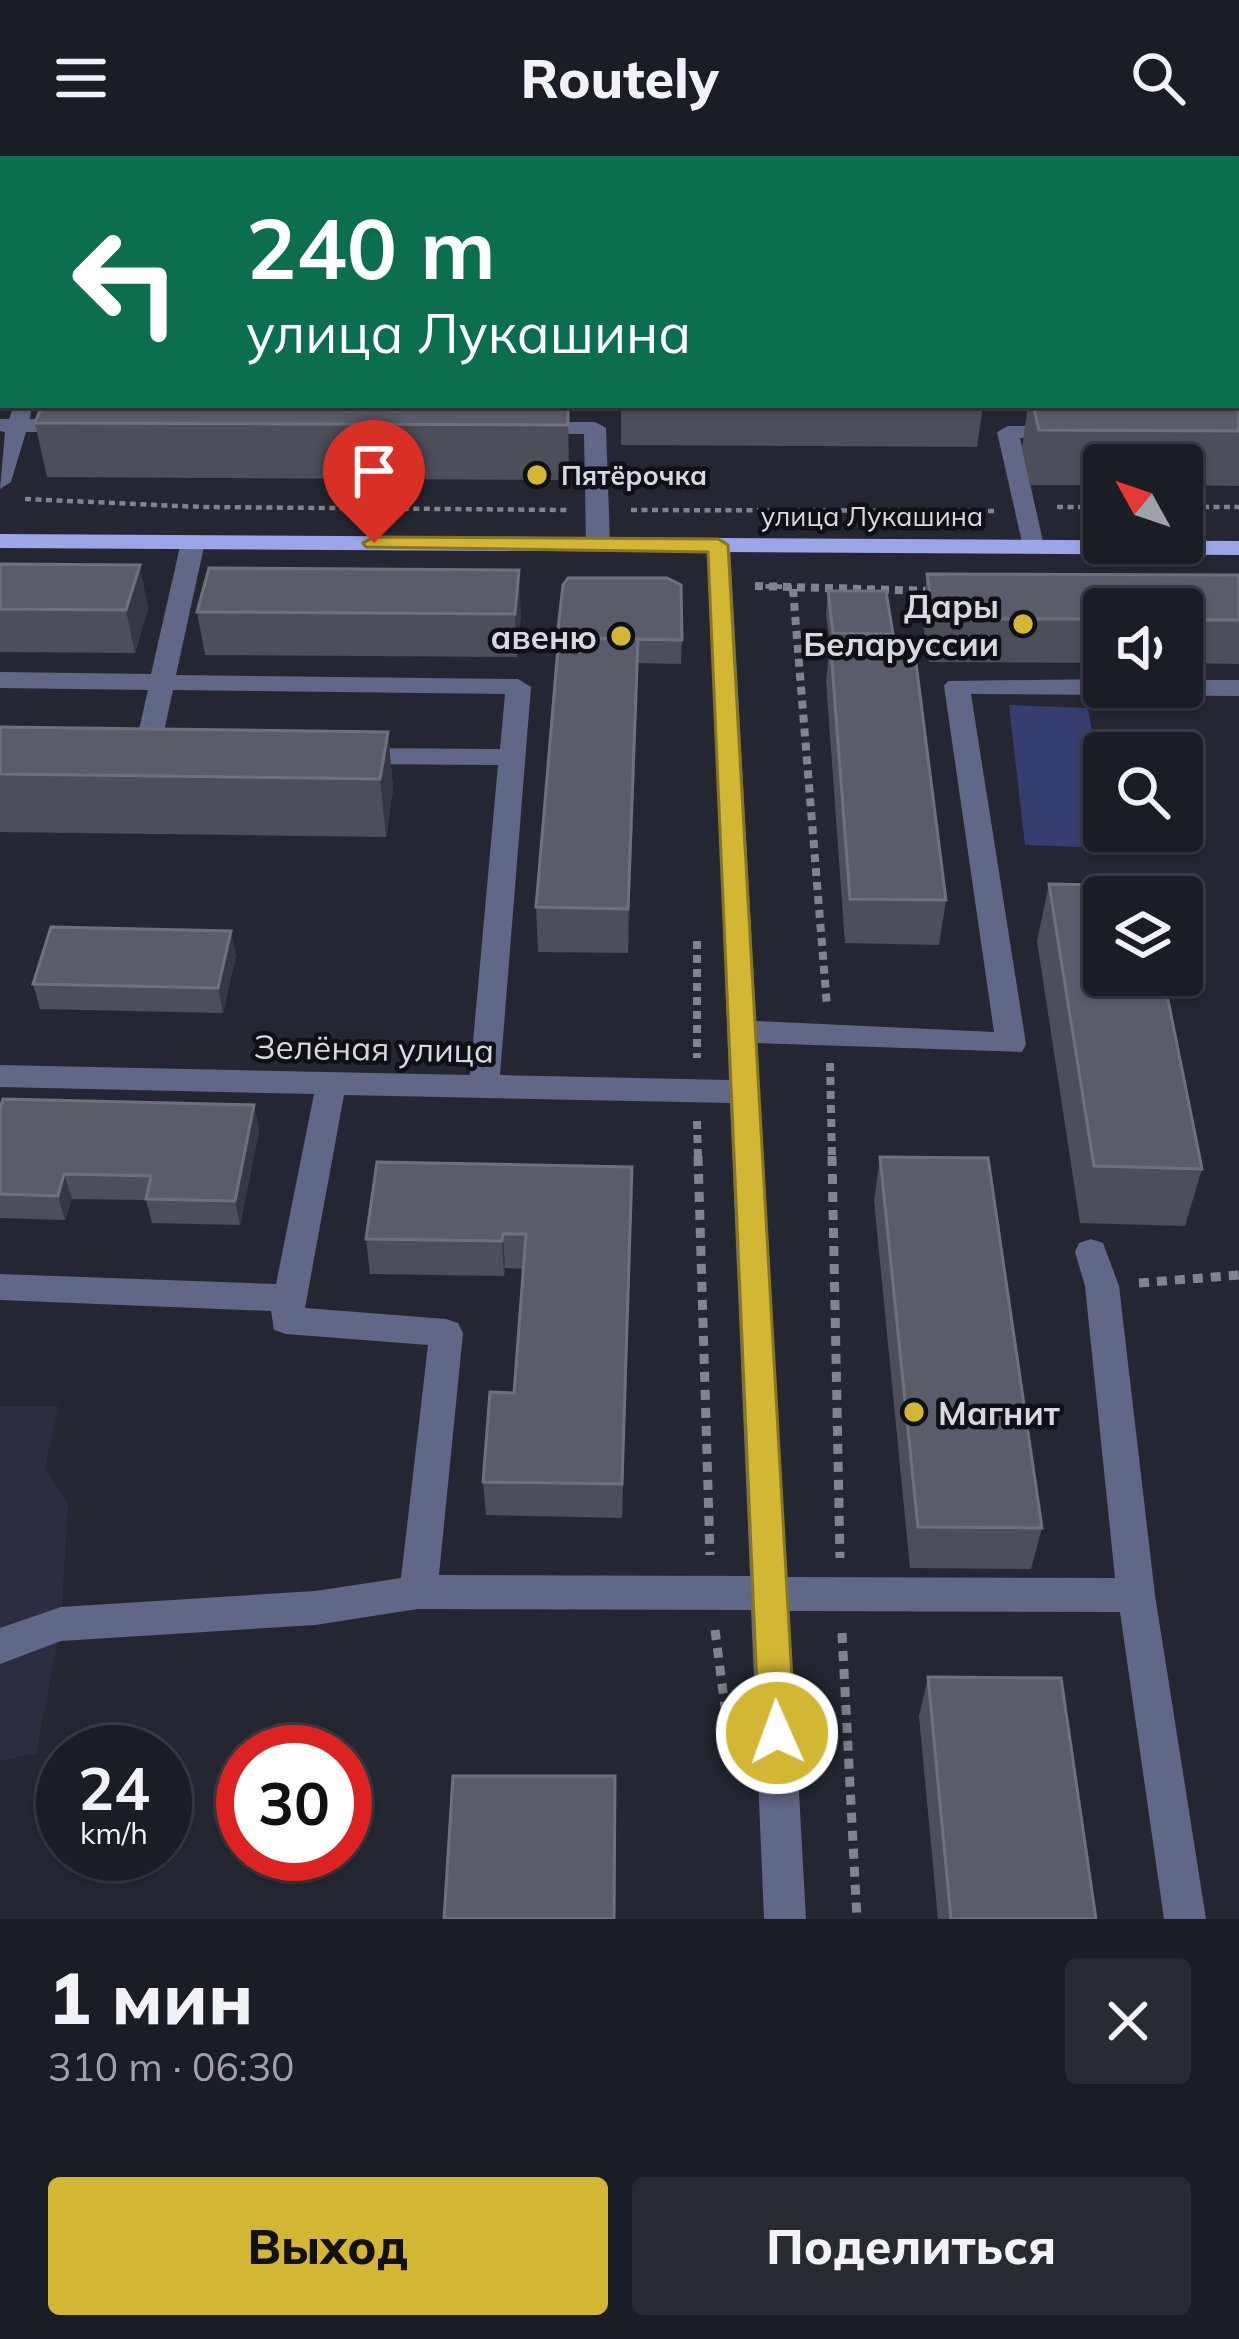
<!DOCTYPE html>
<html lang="ru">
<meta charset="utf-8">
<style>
body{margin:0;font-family:Mulish,sans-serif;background:#282a32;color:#f1f3f6;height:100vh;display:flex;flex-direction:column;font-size:45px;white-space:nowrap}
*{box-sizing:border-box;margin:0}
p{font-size:39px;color:#a0a2a7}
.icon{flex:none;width:66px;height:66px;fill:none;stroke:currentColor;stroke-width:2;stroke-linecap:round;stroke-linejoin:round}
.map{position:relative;height:1763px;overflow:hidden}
.panel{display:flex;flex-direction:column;background:#1b1d26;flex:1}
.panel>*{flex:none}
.hud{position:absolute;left:0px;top:0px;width:1239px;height:252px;box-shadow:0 3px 9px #0004,0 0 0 3px #393b43;background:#0b6e4f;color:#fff;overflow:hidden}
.needle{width:78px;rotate:310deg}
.buttons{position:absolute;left:1083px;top:288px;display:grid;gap:24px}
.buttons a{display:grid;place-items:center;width:120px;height:120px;border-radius:12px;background:#1b1d26;box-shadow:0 3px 9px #0004,0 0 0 3px #393b43;font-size:60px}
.speed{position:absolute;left:36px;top:1569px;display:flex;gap:24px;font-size:60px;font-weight:700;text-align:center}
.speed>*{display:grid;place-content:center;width:156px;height:156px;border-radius:50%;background:#1b1d26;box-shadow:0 3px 9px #0004,0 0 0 3px #393b43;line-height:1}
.speed small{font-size:30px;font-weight:400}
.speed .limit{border:18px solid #d22;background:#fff;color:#111}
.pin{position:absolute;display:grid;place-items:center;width:102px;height:102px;color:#fff;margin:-123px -51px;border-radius:50% 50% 50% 0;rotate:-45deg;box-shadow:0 0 12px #0007}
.pin .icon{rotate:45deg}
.me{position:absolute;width:132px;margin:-66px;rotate:358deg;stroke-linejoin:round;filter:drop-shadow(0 0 9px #0008)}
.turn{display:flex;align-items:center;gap:42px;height:252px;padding:0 48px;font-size:54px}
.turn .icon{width:156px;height:156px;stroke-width:2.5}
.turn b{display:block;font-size:84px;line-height:102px}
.round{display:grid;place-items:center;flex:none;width:126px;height:126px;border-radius:12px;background:#282a32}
.headline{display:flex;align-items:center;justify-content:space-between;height:204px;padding:0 48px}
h1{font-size:72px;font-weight:800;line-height:90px}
.cta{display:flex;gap:24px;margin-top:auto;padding:24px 48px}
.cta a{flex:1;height:138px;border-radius:12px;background:#d4b635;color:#111;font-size:48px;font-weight:800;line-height:138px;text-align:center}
.cta a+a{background:#282a32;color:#f1f3f6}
header{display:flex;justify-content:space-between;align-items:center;height:156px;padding:0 48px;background:#1b1d26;font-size:54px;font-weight:800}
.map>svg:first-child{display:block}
</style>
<header><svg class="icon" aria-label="menu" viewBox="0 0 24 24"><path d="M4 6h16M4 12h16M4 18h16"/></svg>Routely<svg class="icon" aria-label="search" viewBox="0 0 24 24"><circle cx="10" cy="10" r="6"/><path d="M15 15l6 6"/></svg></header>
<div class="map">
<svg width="1239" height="1763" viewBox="0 0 1239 1763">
<rect width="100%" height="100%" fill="#242732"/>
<path fill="#2b2e3f" d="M0,1250H58L45,1312L68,1347L61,1468L36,1597L0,1605Z"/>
<path fill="#363d71" d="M1009,549L1088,552L1110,692L1025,689Z"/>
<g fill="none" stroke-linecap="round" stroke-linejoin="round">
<path stroke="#81848d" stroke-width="4.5" stroke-dasharray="6 4.5" stroke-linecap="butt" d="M230,3L239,0
M25,343L202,351L568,354
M1057,351H1104
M1182,351H1239
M631,354L994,355
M755,430L792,431"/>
<path stroke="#81848d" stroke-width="8" stroke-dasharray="8 6" stroke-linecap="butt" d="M755,430L932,435
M793,433L827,850
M697,785V902
M830,907L832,1003
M697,965L698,1003"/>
<path stroke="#81848d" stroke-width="9" stroke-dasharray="10 8" stroke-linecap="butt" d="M698,1000L710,1399
M832,1000L840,1402
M1139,1127L1239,1119
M715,1474L730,1590
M842,1477L857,1763"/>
<path fill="#616787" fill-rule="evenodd" d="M676,0H699L674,3Z
M774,0H792L793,3H775Z
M976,0H994L995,3H977Z
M1236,132L1239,133V151L1236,150Z
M14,249H32L30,263L72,264L83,270L72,276H26L11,326L0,333L5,276L0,275V263H9Z
M595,266L606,272L610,389L598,396L586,389L584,278H528L517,272L528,266Z
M1066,270L1077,276L1074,281L1020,282L1044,390L1032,397L1024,395L997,276L1008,270Z
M193,379L205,386L176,519L518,523L531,531L500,919L729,924L710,384L718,382L730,389L756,865L994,876L944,530L948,525L1104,523V531H1182V524H1239V540L971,538L1026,888L1022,896L757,887L787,1421L1115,1422L1085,1130L1075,1096L1079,1087L1091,1083L1103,1087L1119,1130L1155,1439L1206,1763H1164L1120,1456L789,1455L806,1763H764L751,1454L418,1453L315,1469L61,1485L0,1508V1472L61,1451L315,1435L401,1422L428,1189L286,1178L274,1174L271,1155L0,1144V1118L276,1128L314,938L0,931V909L470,919L498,609L354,608L341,600L354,592L500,593L505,538L173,534L159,599L146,607L133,599L148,534L0,532V516L151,518L181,386ZM344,939L730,947L750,1420L439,1419L463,1177L458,1167L446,1163L305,1152Z"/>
<path fill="#9aa6e8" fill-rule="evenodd" d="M0,378L1239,385V399L0,392Z"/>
</g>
<path fill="#4c4e5a" d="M0,0L3,3V77H0Z
M1012,0H1096L1097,3H1012Z
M1216,0H1239V75L1236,68V3H1216Z
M1239,239V330L1182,329V309H1104V329H1030L1022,292L1028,249H1236Z
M568,249L569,324L47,321L35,267Z
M621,249H983L977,291L621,289Z
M0,408L148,452L135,497L0,496Z
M927,418L1239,419V508L1182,507V453H1104V507L929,506L922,461Z
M828,435L893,478L946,744L939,789L845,787L826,525L830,488L826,459Z
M197,456L521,457L517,501L205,499Z
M557,482L682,484L681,508L638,507L628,797L538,796L536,751Z
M0,571L388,576L393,633L386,681L0,676Z
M1049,728L1202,1013L1185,1070L1080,1067L1037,785Z
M236,799L223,857L40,853L33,828Z
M254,949L259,974L240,1069L152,1067L146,1044L72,1043L65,1064L0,1062V952Z
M880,1001L1042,1372L1031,1413L910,1412L874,1045Z
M632,1046L622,1362L486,1359L483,1326L514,1237L523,1113L505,1112L504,1120L370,1118L366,1083Z
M928,1521L1096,1763H938L919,1560Z"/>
<path fill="#353844" d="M3,106V184L1,187L0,112Z
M140,409L148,452L135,497L126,454Z
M519,414L521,457L517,501L515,458Z
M638,483V526L628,797V753Z
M388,576L393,633L386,681L380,623Z
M231,775L236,799L223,857L218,832Z
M254,949L259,974L240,1069L235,1045Z
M64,1018L72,1043L65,1064L58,1040Z
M503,1078L505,1112L504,1120L502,1085Z"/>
<path fill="#5a5d69" stroke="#6e717c" stroke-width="3" d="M0,0H49L48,3H3V27H0Z
M825,0H884L885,3H825Z
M1033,0H1096L1097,3H1034Z
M1236,239H1239V275L1039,274L1033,249H1236Z
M42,249H568V269L35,267Z
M0,408L140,409L126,454L0,453Z
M209,412L519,414L515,458L197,456Z
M927,418L1239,419V464H1182V453H1104V463H934Z
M568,422H667L681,429L682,484L557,482L563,429Z
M828,435H886L893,478L833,477Z
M559,481L638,483L628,753L536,751Z
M830,482L913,483L946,744L850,743Z
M0,571L388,576L380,623L0,618Z
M1049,728L1144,730L1147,741H1104V819H1163L1202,1013L1094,1010Z
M51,771L231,775L218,832L33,828Z
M3,943L254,949L235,1045L146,1043L151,1020L64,1018L58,1040L0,1038V952Z
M880,1001L988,1002L1042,1372L918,1371Z
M377,1006L632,1011L622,1328L483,1326L490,1236L514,1237L526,1078H503L502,1085L366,1083Z
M928,1521L1061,1522L1096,1763H951Z
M453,1620H615L614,1763H444Z"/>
<path fill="#d4b635" stroke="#8a7622" stroke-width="3" d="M374,381L718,383L728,389L795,1577L790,1589L777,1594L765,1589L759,1577L708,396L366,391L363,387Z"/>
<g fill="#d4b635" stroke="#0f1015" stroke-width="4.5">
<circle cx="537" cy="319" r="12"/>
<circle cx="1023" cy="468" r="12"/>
<circle cx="621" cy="480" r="12"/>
<circle cx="914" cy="1256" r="12"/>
</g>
<g text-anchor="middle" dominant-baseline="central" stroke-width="9" stroke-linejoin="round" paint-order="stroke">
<g font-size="27" font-weight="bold" fill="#d7d9e1" stroke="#0f1015" text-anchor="start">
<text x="561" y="319">Пятёрочка</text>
</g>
<g font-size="27" fill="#d7d9e1" stroke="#0f1015">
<text x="872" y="360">улица Лукашина</text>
</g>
<g font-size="33" font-weight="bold" fill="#d7d9e1" stroke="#0f1015" text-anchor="end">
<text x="999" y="449">Дары<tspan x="999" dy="38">Беларуссии</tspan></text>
<text x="597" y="480">авеню</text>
<text x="938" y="1256" text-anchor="start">Магнит</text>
</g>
<g font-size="33" fill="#d7d9e1" stroke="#0f1015">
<text transform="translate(374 892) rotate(1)">Зелёная улица</text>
</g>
</g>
</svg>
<div class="buttons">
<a><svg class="needle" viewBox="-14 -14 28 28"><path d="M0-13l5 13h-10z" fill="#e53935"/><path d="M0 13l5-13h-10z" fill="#a0a2a7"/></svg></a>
<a><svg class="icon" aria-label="sound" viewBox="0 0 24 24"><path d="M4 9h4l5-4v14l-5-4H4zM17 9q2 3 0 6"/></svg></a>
<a><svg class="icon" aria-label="search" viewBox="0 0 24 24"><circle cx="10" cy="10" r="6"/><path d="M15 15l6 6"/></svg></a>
<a><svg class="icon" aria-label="layers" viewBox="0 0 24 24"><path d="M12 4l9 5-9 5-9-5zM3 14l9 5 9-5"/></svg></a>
</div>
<div class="speed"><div>24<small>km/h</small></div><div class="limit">30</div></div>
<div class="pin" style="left:374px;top:387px;background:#d93025"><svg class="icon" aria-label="arrive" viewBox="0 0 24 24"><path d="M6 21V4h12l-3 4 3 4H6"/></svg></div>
<svg class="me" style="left:777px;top:1577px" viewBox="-20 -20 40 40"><circle r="17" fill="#d4b635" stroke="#fff" stroke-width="3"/><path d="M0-11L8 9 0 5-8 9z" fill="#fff"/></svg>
<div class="hud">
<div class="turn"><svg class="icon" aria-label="left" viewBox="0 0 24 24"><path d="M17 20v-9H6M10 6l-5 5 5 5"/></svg><div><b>240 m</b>улица Лукашина</div></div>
</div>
</div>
<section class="panel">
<div class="headline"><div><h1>1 мин</h1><p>310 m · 06:30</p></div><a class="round"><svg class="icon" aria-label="close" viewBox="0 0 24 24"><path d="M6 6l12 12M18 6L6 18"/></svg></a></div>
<div class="cta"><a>Выход</a><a>Поделиться</a></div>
</section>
